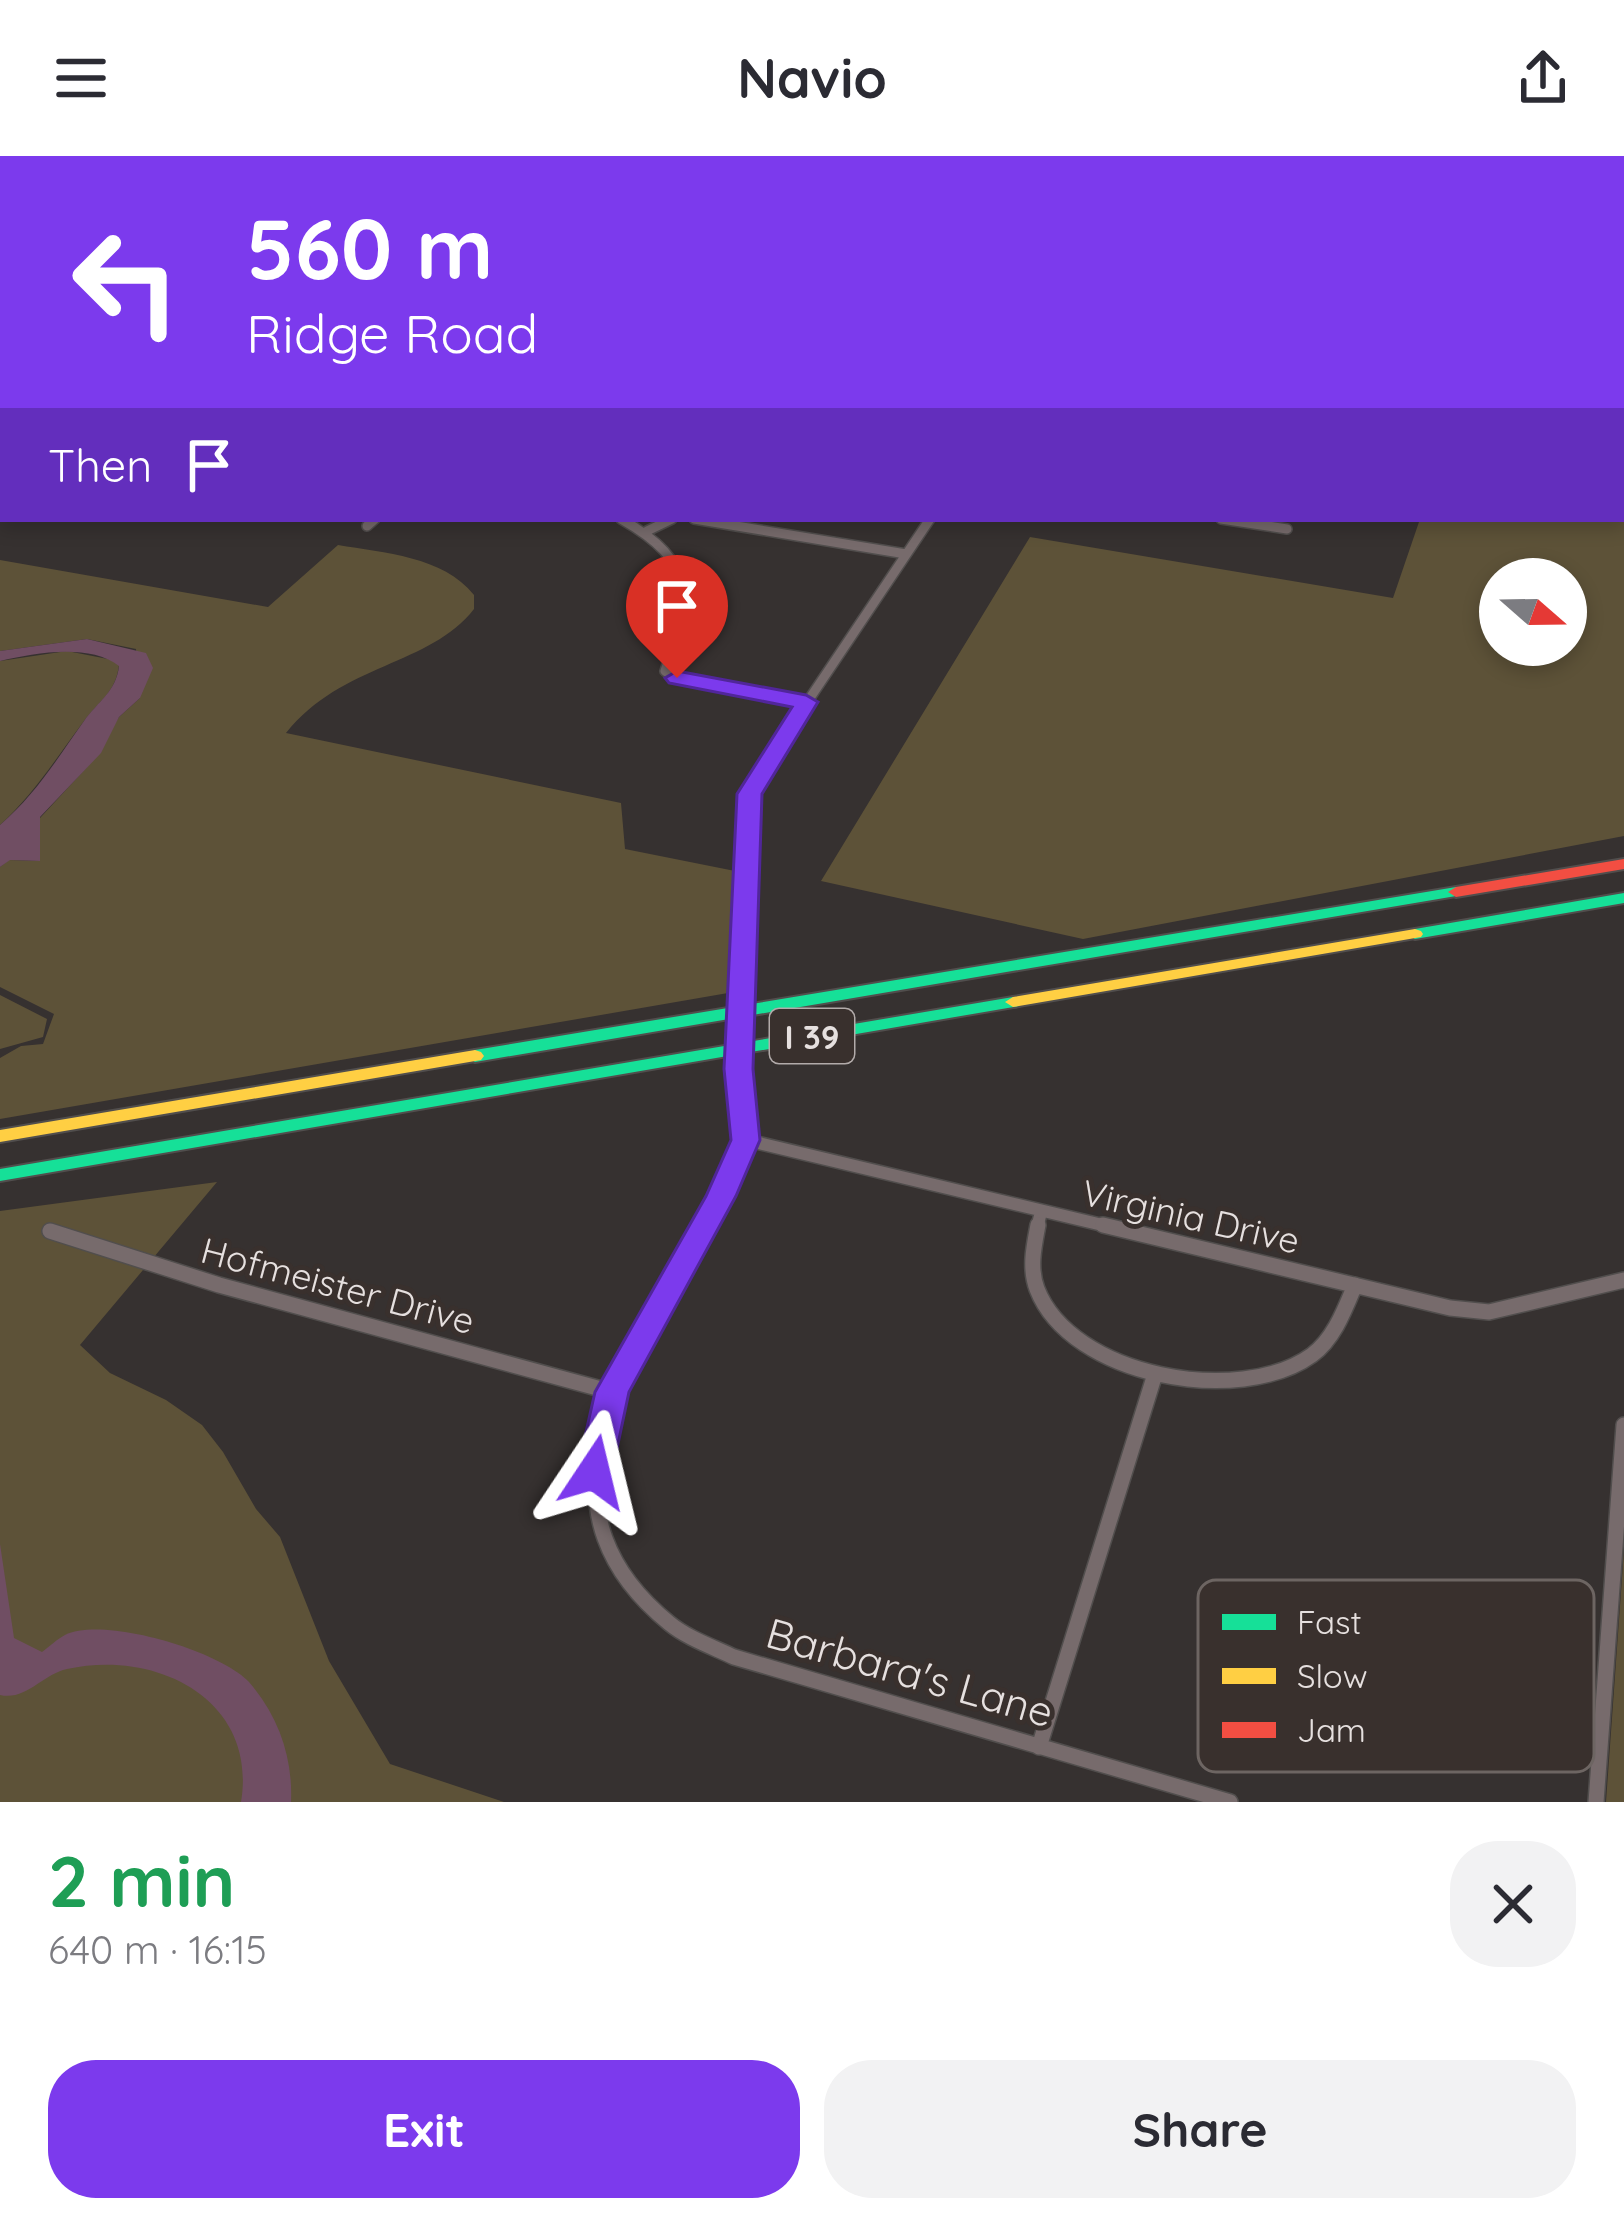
<!DOCTYPE html>
<meta charset="utf-8">
<style>
body{margin:0;font-family:Quicksand,sans-serif;background:#f2f2f3;color:#2b2b33;height:100vh;display:flex;flex-direction:column;font-size:45px;white-space:nowrap}
*{box-sizing:border-box;margin:0}
p{font-size:39px;color:#7c7c81}
.icon{flex:none;width:66px;height:66px;fill:none;stroke:currentColor;stroke-width:2;stroke-linecap:round;stroke-linejoin:round}
.map{position:relative;height:1646px;overflow:hidden}
.details{display:flex;flex-direction:column;background:#fff;flex:1}
.details>*{flex:none}
.banner{position:absolute;left:0px;top:0px;width:1626px;height:366px;box-shadow:0 6px 18px #0003;background:#7c3aed;color:#fff;overflow:hidden}
.needle{width:78px;rotate:110deg}
.tools{position:absolute;left:1479px;top:402px;display:grid;gap:24px}
.tools a{display:grid;place-items:center;width:108px;height:108px;border-radius:50%;background:#fff;box-shadow:0 6px 18px #0003;font-size:60px}
.pin{position:absolute;display:grid;place-items:center;width:102px;height:102px;color:#fff;margin:-123px -51px;border-radius:50% 50% 50% 0;rotate:-45deg;box-shadow:0 0 12px #0007}
.pin .icon{rotate:45deg}
.me{position:absolute;width:132px;margin:-66px;rotate:10deg;stroke-linejoin:round;filter:drop-shadow(0 0 9px #0008)}
.turn{display:flex;align-items:center;gap:42px;height:252px;padding:0 48px;font-size:54px}
.turn .icon{width:156px;height:156px;stroke-width:2.5}
.turn b{display:block;font-size:84px;line-height:102px}
.then{display:flex;align-items:center;height:114px;padding:0 48px;background:#0003;gap:24px;font-size:45px}
.round{display:grid;place-items:center;flex:none;width:126px;height:126px;border-radius:48px;background:#f2f2f3}
.summary{display:flex;align-items:center;justify-content:space-between;height:204px;padding:0 48px}
h1{font-size:72px;font-weight:800;line-height:90px;color:#1e9e55}
.primary-button{display:flex;gap:24px;margin-top:auto;padding:24px 48px}
.primary-button a{flex:1;height:138px;border-radius:48px;background:#7c3aed;color:#fff;font-size:48px;font-weight:800;line-height:138px;text-align:center}
.primary-button a+a{background:#f2f2f3;color:#2b2b33}
header{display:flex;justify-content:space-between;align-items:center;height:156px;padding:0 48px;background:#fff;font-size:54px;font-weight:800}
.map>svg:first-child{display:block}
</style>
<header><svg class="icon" aria-label="menu" viewBox="0 0 24 24"><path d="M4 6h16M4 12h16M4 18h16"/></svg>Navio<svg class="icon" aria-label="share" viewBox="0 0 24 24"><path d="M12 15V3M7 8l5-5 5 5M5 13v7h14v-7"/></svg></header>
<div class="map">
<svg width="1624" height="1646" viewBox="0 0 1624 1646">
<rect width="100%" height="100%" fill="#363130"/>
<path fill="#5d5238" fill-rule="evenodd" d="M1624,355V680L1083,783L821,725L1030,381L1393,442L1420,363H1623ZM1500,423H1566V489H1500Z
M338,389C384,397 443,400 474,439V453C430,510 342,507 286,577L621,647L625,693L735,715L728,837L0,963V902L21,890L43,888L54,858L0,831V711L9,704L40,705V662L88,610L119,561L140,542L136,493L87,483L0,495V404L268,451Z
M67,495L113,504L119,509C116,536 99,545 84,565C56,602 35,637 0,669V505Z
M0,839L47,863L43,881L0,893Z
M217,1026L80,1189L110,1217L166,1244L202,1269L223,1296L256,1353L280,1381L329,1505L390,1608L504,1646H0V1055Z
M1624,1394V1646H1606Z"/>
<path fill="#704e63" d="M87,483L146,497L153,512L140,542L119,561L101,597L40,661V705L10,704L0,711V669C36,638 57,603 84,565C98,545 116,536 119,510C89,487 35,497 0,505V495Z
M0,1388L14,1482L42,1496C49,1491 57,1483 65,1479C104,1460 220,1495 249,1526C279,1561 293,1602 291,1646H241C258,1544 157,1493 67,1513C43,1518 26,1545 0,1539Z"/>
<g fill="none" stroke-linecap="round" stroke-linejoin="round">
<defs>
<path id="street-far3" d="M556,0L576,3
M1086,0L1113,3
M1316,0L1344,3
M3,3L9,0
M136,3L141,0
M591,3L600,0
M911,3L920,0"/>
<path id="street-far2" d="M621,363C699,407 689,442 665,515L677,522L806,546
M694,363L906,398
M1221,363L1287,373
M367,370L375,363
M647,375L672,363
M755,624L930,363"/>
<path id="street-far1" d="M741,836L750,638L756,621
M746,984L1115,1072
M703,1072L746,984L738,913
M1037,1072L1041,1056"/>
<path id="street" d="M705,1069C633,1198 520,1346 669,1467C687,1482 713,1491 734,1501L1230,1646
M1038,1069C1034,1090 1029,1112 1037,1133C1071,1221 1240,1251 1312,1199C1334,1183 1345,1153 1355,1129
M1103,1069L1450,1152L1489,1156L1624,1124
M50,1075L219,1129L612,1236
M1039,1591L1155,1218
M1596,1646L1624,1269"/>
<path id="fast" d="M279,0H289L286,3H276Z
M3,175V182L0,183V176Z
M1623,286H1624V293H1623Z
M1456,731L1464,736L1462,739L475,906L466,900L475,894Z
M1624,737V747L1415,783L1407,778L1415,773Z
M1013,841L1019,842L1021,846L1019,850L0,1025V1013Z"/>
<path id="slow" d="M1415,773L1421,775L1423,778L1421,781L1013,851L1005,846L1013,841Z
M475,894L481,896L484,900L481,904L0,986V974Z"/>
<path id="jam" d="M1624,703V713L1456,741L1448,736L1456,731Z"/>
</defs>
<use href="#street-far3" stroke="#514e4d" stroke-width="9"/>
<use href="#street-far2" stroke="#514e4d" stroke-width="12"/>
<use href="#street-far1" stroke="#514e4d" stroke-width="15"/>
<use href="#street" stroke="#514e4d" stroke-width="18"/>
<use href="#fast" stroke="#514e4d" stroke-width="4"/>
<use href="#slow" stroke="#514e4d" stroke-width="4"/>
<use href="#jam" stroke="#514e4d" stroke-width="4"/>
<use href="#street-far3" stroke="#776b6c" stroke-width="8"/>
<use href="#street-far2" stroke="#776b6c" stroke-width="9"/>
<use href="#street-far1" stroke="#776b6c" stroke-width="12"/>
<use href="#street" stroke="#776b6c" stroke-width="15"/>
<use href="#fast" fill="#16e098" fill-rule="evenodd"/>
<use href="#slow" fill="#ffcf43" fill-rule="evenodd"/>
<use href="#jam" fill="#f24e42" fill-rule="evenodd"/>
<defs>
<path id="street-bridge" d="M738,913L741,836"/>
</defs>
<use href="#street-bridge" stroke="#514e4d" stroke-width="15" stroke-linecap="butt"/>
<use href="#street-bridge" stroke="#776b6c" stroke-width="12"/>
</g>
<path fill="#7c3aed" stroke="#51269a" stroke-width="3" d="M677,515L806,539L818,546L762,638L753,913L760,984L736,1040L629,1236L612,1316L607,1326H582L577,1316L595,1236L706,1040L731,984L724,913L737,638L792,551L669,527L665,522Z"/>
<g text-anchor="middle" dominant-baseline="central" stroke-width="10" stroke-linejoin="round" paint-order="stroke">
<rect fill="#39302d" stroke="#b2abaa" stroke-width="3" x="770" y="853" width="84" height="54" rx="9"/>
<g font-size="33" font-weight="bold" fill="#e6e0df">
<text x="812" y="880">I 39</text>
</g>
<g font-size="36" fill="#e6e0df" stroke="#39302d">
<text transform="translate(1191 1060) rotate(13)">Virginia Drive</text>
<text transform="translate(338 1129) rotate(15)">Hofmeister Drive</text>
</g>
<g font-size="42" fill="#e6e0df" stroke="#39302d">
<text transform="translate(910 1516) rotate(16)">Barbara's Lane</text>
</g>
</g>
<rect x="1198" y="1424" width="396" height="192" rx="18" fill="#39302d" stroke="#6d6562" stroke-width="3"/>
<rect x="1222" y="1458" width="54" height="16" fill="#16e098"/>
<rect x="1222" y="1512" width="54" height="16" fill="#ffcf43"/>
<rect x="1222" y="1566" width="54" height="16" fill="#f24e42"/>
<g font-size="33" fill="#e6e0df">
<text x="1297" y="1478">Fast</text>
<text x="1297" y="1532">Slow</text>
<text x="1297" y="1586">Jam</text>
</g>
</svg>
<div class="tools">
<a><svg class="needle" viewBox="-14 -14 28 28"><path d="M0-13l5 13h-10z" fill="#e53935"/><path d="M0 13l5-13h-10z" fill="#7c7c81"/></svg></a>
</div>
<div class="pin" style="left:677px;top:522px;background:#d93025"><svg class="icon" aria-label="arrive" viewBox="0 0 24 24"><path d="M6 21V4h12l-3 4 3 4H6"/></svg></div>
<svg class="me" style="left:594px;top:1316px" viewBox="-20 -20 40 40"><path d="M0-17L14 15 0 8-14 15z" fill="#7c3aed" stroke="#fff" stroke-width="4"/></svg>
<div class="banner">
<div class="turn"><svg class="icon" aria-label="left" viewBox="0 0 24 24"><path d="M17 20v-9H6M10 6l-5 5 5 5"/></svg><div><b>560 m</b>Ridge Road</div></div>
<div class="then">Then<svg class="icon" aria-label="arrive" viewBox="0 0 24 24"><path d="M6 21V4h12l-3 4 3 4H6"/></svg></div>
</div>
</div>
<section class="details">
<div class="summary"><div><h1>2 min</h1><p>640 m · 16:15</p></div><a class="round"><svg class="icon" aria-label="close" viewBox="0 0 24 24"><path d="M6 6l12 12M18 6L6 18"/></svg></a></div>
<div class="primary-button"><a>Exit</a><a>Share</a></div>
</section>
